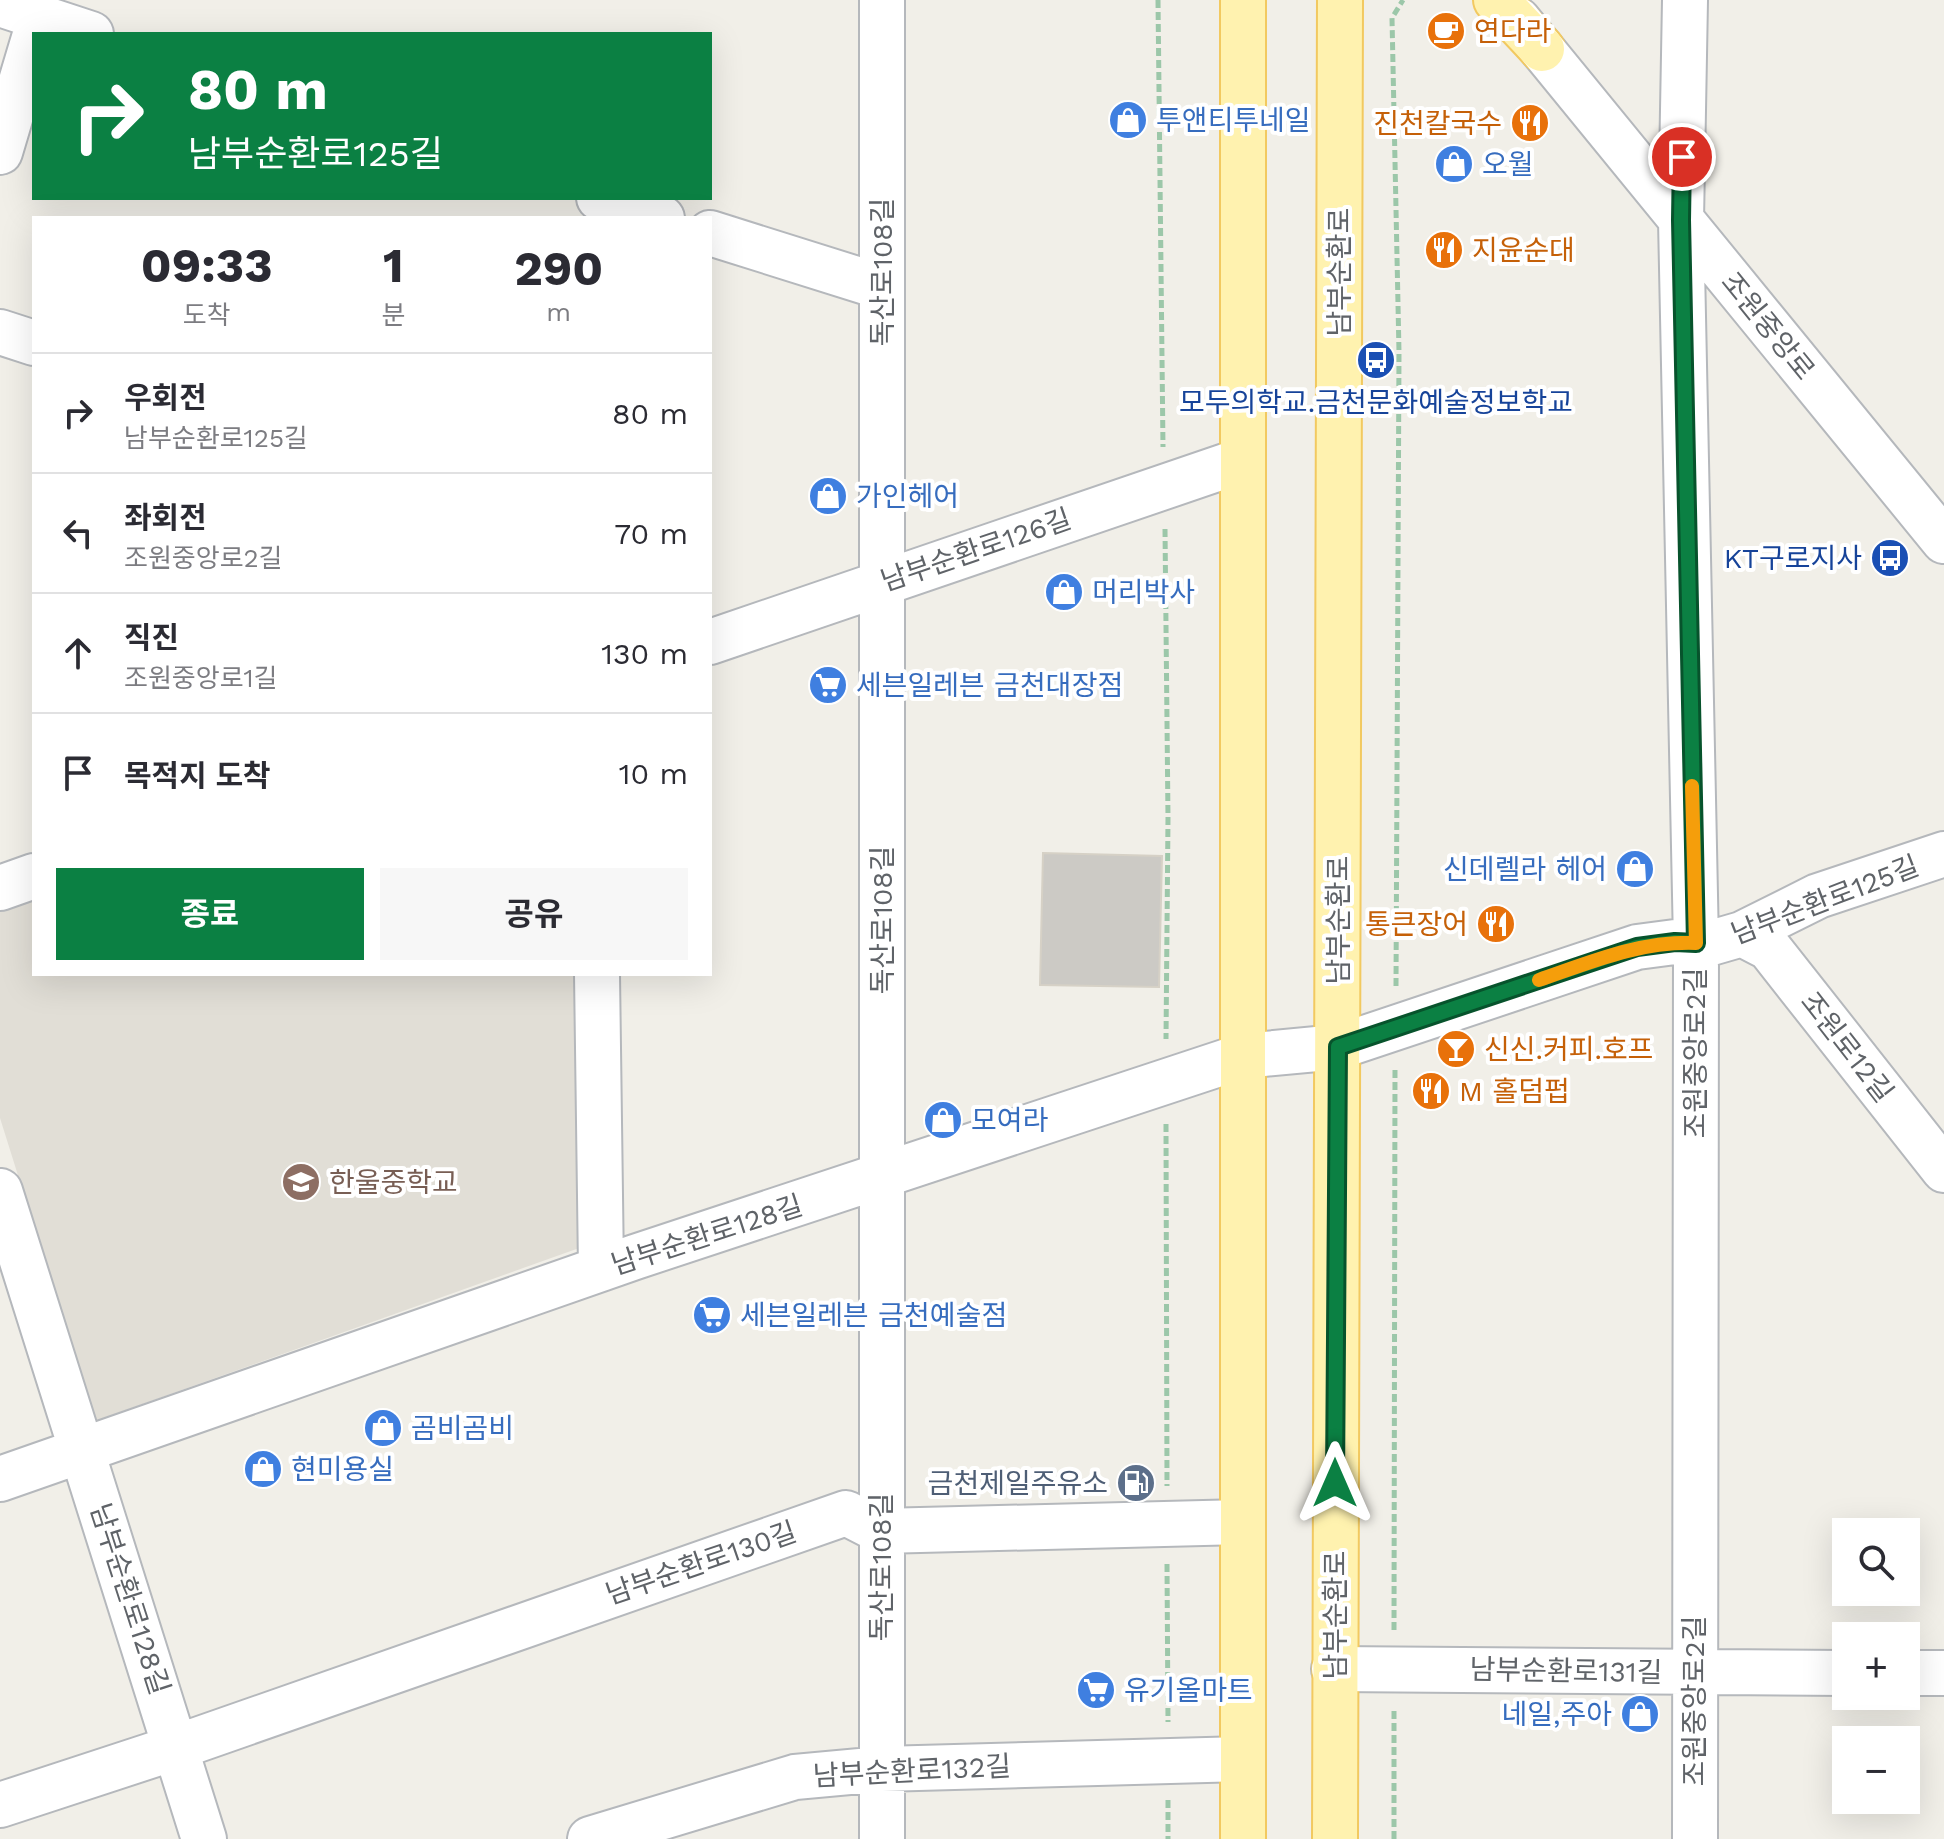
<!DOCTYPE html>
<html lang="ko">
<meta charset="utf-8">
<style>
body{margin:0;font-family:"Work Sans","Noto Sans KR",sans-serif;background:#f7f7f7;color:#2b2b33;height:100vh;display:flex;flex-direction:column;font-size:30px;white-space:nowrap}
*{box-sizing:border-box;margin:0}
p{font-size:26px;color:#7c7c81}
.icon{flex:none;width:44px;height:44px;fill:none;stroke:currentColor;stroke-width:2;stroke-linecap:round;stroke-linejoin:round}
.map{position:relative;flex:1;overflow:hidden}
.side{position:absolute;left:32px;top:216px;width:680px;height:760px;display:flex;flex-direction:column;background:#fff;border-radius:0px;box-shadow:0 8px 32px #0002}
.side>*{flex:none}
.hud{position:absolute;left:32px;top:32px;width:680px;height:168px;border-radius:0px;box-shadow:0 8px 32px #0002;background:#0b8043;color:#fff;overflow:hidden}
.fabs{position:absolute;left:1832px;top:1518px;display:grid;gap:16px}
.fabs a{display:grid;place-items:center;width:88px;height:88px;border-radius:0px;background:#fff;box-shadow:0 8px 32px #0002;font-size:40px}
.pin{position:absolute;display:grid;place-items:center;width:68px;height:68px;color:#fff;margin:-34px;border:4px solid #fff;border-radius:50%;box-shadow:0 2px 8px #0007}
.me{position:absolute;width:88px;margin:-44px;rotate:0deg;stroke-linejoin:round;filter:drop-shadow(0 0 6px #0008)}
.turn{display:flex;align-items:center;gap:28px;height:168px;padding:0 24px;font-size:36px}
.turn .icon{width:104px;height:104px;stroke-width:2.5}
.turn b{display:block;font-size:56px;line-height:68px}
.eta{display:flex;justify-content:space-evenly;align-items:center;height:136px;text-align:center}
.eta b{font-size:48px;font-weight:700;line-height:56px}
.cta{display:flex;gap:16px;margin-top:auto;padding:16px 24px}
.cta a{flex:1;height:92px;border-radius:0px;background:#0b8043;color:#fff;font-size:32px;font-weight:700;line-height:92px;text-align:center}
.cta a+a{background:#f7f7f7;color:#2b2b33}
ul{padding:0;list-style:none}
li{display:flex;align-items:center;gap:24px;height:120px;padding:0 24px;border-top:2px solid #e1e1e2}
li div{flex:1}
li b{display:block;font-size:30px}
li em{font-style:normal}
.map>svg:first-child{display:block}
</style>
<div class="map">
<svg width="1944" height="1839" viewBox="0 0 1944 1839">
<rect width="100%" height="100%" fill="#f1efe8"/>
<path fill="#e1ded6" d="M34,899V974H580L582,1247L95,1421L0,1118V911Z"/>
<path fill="#cccac5" stroke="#d6d1c6" stroke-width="2" d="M1043,853L1162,856L1159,987L1040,985Z"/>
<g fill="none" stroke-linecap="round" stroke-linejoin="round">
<defs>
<path id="minor" d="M1685,0L1681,220L1696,943L1695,1839
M0,4L91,34
M1518,20L1944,541
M0,152L34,38
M599,198L662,218
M710,233L882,287
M0,332L34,343
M710,642L1243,460
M0,888L34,876
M1742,934L1769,948L1944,1170
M597,974L601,1269
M0,1191L204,1839
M0,1479L635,1257L1243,1056L1338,1047L1637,947L1675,942L1711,943L1742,934L1818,896L1944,854
M1334,1669L1846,1673
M1906,1673H1944
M0,1805L177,1747L846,1513L881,1531L1243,1522
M590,1839L795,1777L882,1769L1243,1759
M882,1839V0"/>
<path id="major" d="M1243,0V1839
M1496,0L1542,49
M1335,1839L1340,0"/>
</defs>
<use href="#minor" stroke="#b5b8bc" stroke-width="48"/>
<use href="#major" stroke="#f2c960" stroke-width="48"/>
<path stroke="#9cc7a9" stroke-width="5" stroke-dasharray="8 4" stroke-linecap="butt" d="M1158,0L1163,447
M1165,529L1168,818L1166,1039
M1396,986L1399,352L1392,18L1403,0
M1166,1124L1167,1486
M1167,1564L1168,1722
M1394,1630L1395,1068
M1168,1800V1839
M1394,1839V1708"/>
<use href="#minor" stroke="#fff" stroke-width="44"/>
<use href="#major" stroke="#fff2af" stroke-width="44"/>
</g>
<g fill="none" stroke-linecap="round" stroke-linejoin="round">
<defs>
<path id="route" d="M1335,1483L1338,1047L1637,947L1675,942L1696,943L1681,220L1682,157"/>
</defs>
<use href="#route" stroke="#07532c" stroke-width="20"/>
<use href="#route" stroke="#0b8043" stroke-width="14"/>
<path stroke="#f59e0b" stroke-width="14" d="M1539,980C1591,962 1640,941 1696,943L1692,786"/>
</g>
<defs>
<symbol id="cafe-disc" viewBox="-11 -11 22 22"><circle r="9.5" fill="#e8710a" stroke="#fff"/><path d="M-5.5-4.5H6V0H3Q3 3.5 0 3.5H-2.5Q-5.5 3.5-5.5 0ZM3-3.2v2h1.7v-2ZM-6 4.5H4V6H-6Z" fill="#fff"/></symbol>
<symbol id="shop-disc" viewBox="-11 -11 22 22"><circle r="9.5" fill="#3f7fe0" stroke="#fff"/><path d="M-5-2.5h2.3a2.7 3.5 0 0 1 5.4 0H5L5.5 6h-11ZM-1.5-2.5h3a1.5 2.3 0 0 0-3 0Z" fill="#fff"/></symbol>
<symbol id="restaurant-disc" viewBox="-11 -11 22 22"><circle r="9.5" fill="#e8710a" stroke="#fff"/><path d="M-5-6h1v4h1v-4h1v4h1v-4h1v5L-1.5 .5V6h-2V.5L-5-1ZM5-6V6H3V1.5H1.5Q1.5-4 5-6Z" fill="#fff"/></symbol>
<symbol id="bus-disc" viewBox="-11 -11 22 22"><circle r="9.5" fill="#1a4fb4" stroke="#fff"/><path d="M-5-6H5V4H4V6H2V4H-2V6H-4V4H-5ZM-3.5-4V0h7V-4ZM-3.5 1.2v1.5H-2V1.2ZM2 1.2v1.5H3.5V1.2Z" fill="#fff"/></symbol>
<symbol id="supermarket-disc" viewBox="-11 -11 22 22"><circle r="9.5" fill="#3f7fe0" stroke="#fff"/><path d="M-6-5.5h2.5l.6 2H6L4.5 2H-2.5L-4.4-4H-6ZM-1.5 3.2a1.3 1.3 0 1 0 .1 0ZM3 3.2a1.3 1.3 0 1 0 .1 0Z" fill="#fff"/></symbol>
<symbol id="bar-disc" viewBox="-11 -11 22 22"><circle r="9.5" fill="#e8710a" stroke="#fff"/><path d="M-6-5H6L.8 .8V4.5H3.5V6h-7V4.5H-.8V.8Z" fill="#fff"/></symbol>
<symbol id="school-disc" viewBox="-11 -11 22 22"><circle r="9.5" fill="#8d6e63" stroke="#fff"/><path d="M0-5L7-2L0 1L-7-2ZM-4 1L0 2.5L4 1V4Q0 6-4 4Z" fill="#fff"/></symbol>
<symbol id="fuel-disc" viewBox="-11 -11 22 22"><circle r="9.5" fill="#5c6f8a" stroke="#fff"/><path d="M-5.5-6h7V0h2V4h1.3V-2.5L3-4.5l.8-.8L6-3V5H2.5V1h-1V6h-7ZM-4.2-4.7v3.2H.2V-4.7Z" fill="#fff"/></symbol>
</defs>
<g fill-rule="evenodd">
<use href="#cafe-disc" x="1424" y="9" width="44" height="44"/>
<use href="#shop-disc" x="1106" y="98" width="44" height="44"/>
<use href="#restaurant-disc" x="1508" y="101" width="44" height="44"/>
<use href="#shop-disc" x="1432" y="142" width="44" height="44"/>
<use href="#restaurant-disc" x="1422" y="228" width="44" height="44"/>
<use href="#bus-disc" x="1354" y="338" width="44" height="44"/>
<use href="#shop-disc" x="806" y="474" width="44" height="44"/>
<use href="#bus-disc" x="1868" y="536" width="44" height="44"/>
<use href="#shop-disc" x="1042" y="570" width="44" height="44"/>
<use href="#supermarket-disc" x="806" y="663" width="44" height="44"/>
<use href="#shop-disc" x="1613" y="847" width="44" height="44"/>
<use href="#restaurant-disc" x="1474" y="902" width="44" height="44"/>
<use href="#bar-disc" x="1434" y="1027" width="44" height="44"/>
<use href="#restaurant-disc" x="1409" y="1069" width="44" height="44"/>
<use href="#shop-disc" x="921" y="1098" width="44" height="44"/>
<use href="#school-disc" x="279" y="1160" width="44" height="44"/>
<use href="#supermarket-disc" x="690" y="1293" width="44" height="44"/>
<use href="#shop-disc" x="361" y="1406" width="44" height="44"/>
<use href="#shop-disc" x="241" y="1447" width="44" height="44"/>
<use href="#fuel-disc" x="1114" y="1461" width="44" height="44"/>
<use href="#supermarket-disc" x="1074" y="1668" width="44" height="44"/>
<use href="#shop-disc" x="1618" y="1692" width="44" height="44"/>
</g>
<g text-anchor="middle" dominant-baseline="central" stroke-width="8" stroke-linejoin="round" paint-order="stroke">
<g font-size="28" fill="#c56008" stroke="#fff" text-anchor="start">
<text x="1474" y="31">연다라</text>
<text x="1502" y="123" text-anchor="end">진천칼국수</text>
<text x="1472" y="250">지윤순대</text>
<text x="1468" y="924" text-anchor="end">통큰장어</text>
<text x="1484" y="1049">신신.커피.호프</text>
<text x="1459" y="1091">M 홀덤펍</text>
</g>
<g font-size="28" fill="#366cbe" stroke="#fff" text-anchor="start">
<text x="1156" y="120">투앤티투네일</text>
<text x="1482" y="164">오월</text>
<text x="856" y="496">가인헤어</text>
<text x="1092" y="592">머리박사</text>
<text x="856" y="685">세븐일레븐 금천대장점</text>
<text x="1607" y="869" text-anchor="end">신데렐라 헤어</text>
<text x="971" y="1120">모여라</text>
<text x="740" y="1315">세븐일레븐 금천예술점</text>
<text x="411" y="1428">곰비곰비</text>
<text x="291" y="1469">현미용실</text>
<text x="1124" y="1690">유기올마트</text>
<text x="1612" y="1714" text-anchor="end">네일,주아</text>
</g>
<g font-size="28" fill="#5f6368" stroke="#fff">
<text transform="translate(882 272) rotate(-90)">독산로108길</text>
<text transform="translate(1339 272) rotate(-90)">남부순환로</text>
<text transform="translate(1768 326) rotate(51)">조원중앙로</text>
<text transform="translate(976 550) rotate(-19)">남부순환로126길</text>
<text transform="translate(1825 900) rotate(-21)">남부순환로125길</text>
<text transform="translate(882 920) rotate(-90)">독산로108길</text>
<text transform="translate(1338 920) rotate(-90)">남부순환로</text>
<text transform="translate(1847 1047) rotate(52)">조원로12길</text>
<text transform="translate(1695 1053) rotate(-90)">조원중앙로2길</text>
<text transform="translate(707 1235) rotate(-18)">남부순환로128길</text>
<text transform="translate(701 1563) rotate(-19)">남부순환로130길</text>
<text transform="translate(881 1567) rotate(-90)">독산로108길</text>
<text transform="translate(130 1599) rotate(72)">남부순환로128길</text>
<text transform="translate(1335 1615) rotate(-90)">남부순환로</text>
<text transform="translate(1566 1671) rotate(1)">남부순환로131길</text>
<text transform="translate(1694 1701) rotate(-90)">조원중앙로2길</text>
<text transform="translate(912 1771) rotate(-3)">남부순환로132길</text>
</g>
<g font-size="28" fill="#164399" stroke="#fff">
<text x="1376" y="402">모두의학교.금천문화예술정보학교</text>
<text x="1862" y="558" text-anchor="end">KT구로지사</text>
</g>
<g font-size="28" fill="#785e54" stroke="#fff" text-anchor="start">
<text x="329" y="1182">한울중학교</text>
</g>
<g font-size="28" fill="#4e5e75" stroke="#fff" text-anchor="end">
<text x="1108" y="1483">금천제일주유소</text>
</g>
</g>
</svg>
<div class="fabs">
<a><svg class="icon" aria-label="search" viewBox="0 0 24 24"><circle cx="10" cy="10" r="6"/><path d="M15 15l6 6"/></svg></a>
<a>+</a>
<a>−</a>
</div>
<div class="pin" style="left:1682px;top:157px;background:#d93025"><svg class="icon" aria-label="arrive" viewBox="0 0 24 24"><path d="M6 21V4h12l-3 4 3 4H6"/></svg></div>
<svg class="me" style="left:1335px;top:1483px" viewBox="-20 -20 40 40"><path d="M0-17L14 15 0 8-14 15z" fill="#0b8043" stroke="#fff" stroke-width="4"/></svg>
<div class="hud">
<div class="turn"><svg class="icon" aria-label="right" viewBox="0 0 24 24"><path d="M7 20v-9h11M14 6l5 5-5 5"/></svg><div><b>80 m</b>남부순환로125길</div></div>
</div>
<section class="side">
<div class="eta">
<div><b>09:33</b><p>도착</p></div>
<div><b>1</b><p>분</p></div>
<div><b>290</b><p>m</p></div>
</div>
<ul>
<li><svg class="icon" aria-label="right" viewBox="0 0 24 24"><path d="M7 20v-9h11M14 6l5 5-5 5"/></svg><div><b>우회전</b><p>남부순환로125길</p></div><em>80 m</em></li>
<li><svg class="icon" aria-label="left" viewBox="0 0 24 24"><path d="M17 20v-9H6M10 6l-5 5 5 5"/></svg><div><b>좌회전</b><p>조원중앙로2길</p></div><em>70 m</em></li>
<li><svg class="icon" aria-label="ahead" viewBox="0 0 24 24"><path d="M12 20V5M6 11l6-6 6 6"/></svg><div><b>직진</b><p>조원중앙로1길</p></div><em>130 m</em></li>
<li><svg class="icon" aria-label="arrive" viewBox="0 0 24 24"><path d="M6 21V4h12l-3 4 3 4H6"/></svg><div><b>목적지 도착</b></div><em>10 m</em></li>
</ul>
<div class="cta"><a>종료</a><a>공유</a></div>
</section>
</div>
